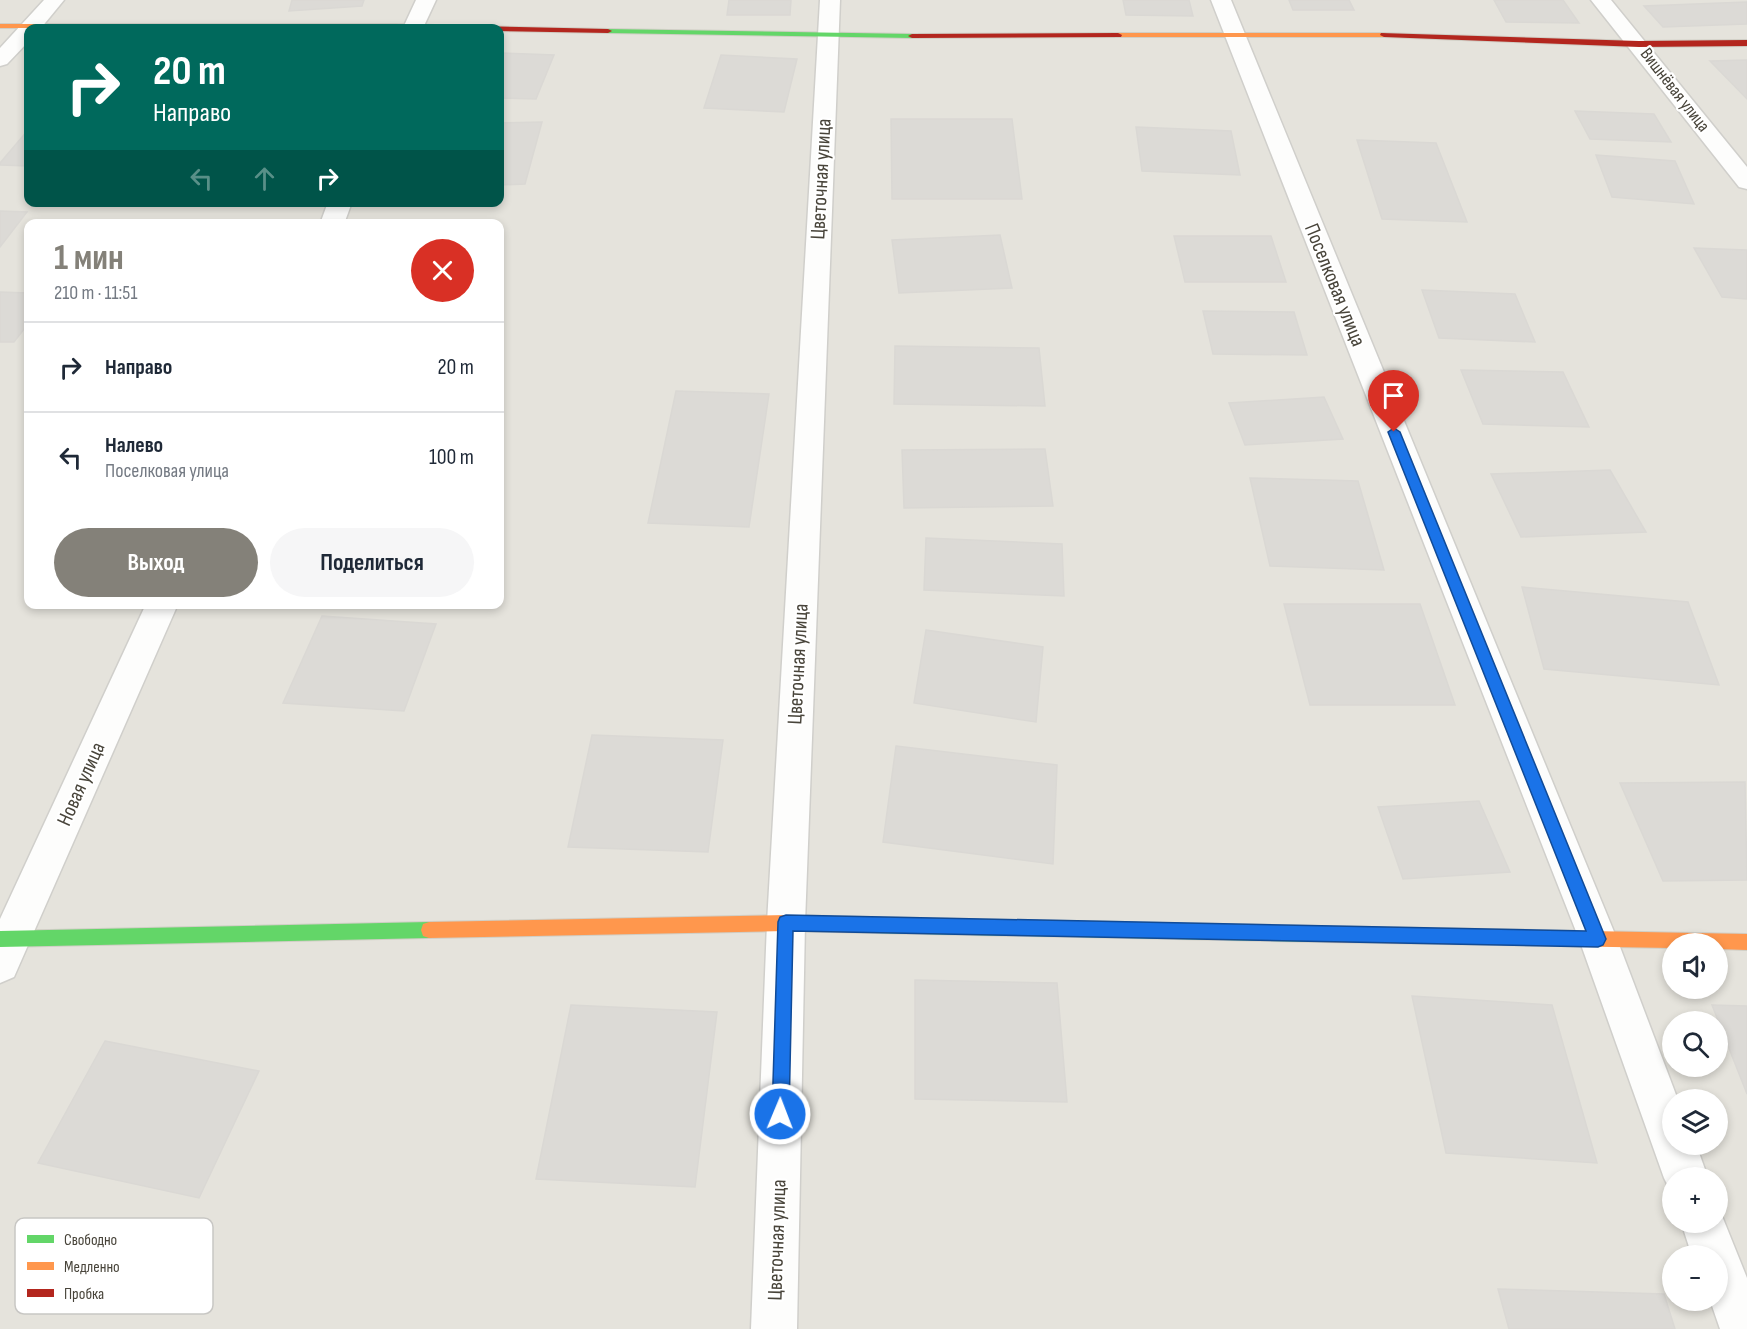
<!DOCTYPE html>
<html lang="ru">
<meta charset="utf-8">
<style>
body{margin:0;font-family:"Sofia Sans Condensed",sans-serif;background:#f6f6f7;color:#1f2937;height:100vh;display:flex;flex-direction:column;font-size:22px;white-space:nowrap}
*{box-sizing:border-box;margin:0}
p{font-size:20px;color:#747a83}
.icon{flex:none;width:33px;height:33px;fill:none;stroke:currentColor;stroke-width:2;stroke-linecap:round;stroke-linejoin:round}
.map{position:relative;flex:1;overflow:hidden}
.drawer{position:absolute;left:24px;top:219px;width:480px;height:390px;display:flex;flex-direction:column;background:#fff;border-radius:12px;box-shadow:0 3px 9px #0003}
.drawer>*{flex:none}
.guide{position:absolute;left:24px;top:24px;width:480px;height:183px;border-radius:12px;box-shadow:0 3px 9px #0003;background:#00695c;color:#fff;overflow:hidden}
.tools{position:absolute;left:1662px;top:933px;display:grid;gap:12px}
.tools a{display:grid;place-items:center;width:66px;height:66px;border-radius:50%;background:#fff;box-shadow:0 3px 9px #0003;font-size:30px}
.pin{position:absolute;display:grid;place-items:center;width:51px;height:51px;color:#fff;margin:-62px -26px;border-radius:50% 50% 50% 0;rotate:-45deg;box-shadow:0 0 6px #0007}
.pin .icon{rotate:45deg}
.me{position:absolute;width:66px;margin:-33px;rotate:1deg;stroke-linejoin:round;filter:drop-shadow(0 0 4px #0008)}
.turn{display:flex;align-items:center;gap:21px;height:126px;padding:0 30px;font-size:27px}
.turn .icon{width:78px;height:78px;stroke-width:2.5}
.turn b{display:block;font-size:42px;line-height:51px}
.lanes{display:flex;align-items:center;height:57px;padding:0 30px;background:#0003;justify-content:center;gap:30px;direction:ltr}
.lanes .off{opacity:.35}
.round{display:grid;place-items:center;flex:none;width:63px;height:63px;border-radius:32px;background:#f6f6f7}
.head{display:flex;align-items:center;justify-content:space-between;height:102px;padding:0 30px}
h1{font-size:36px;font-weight:700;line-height:45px;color:#848179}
.button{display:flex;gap:12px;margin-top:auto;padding:12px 30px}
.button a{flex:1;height:69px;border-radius:36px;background:#848179;color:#fff;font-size:24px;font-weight:700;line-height:69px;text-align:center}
.button a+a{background:#f6f6f7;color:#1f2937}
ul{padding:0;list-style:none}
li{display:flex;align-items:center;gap:18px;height:90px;padding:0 30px;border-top:2px solid #e0e1e3}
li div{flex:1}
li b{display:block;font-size:22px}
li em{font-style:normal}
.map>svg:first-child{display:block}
</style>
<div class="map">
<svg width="1747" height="1329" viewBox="0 0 1747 1329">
<rect width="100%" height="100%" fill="#f2f1ee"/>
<path fill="#e5e3dc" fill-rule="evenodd" d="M0,0H1747V1329H0ZM28,28H500V202H28ZM28,224H500V604H28ZM1672,944H1718V988H1672ZM1672,1022H1718V1066H1672ZM1672,1100H1718V1144H1672ZM1672,1178H1718V1222H1672ZM1672,1256H1718V1300H1672Z"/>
<path fill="#dcdad6" stroke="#dad8d4" stroke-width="1.5" d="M292,0H364L362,6L289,11Z
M729,0H791L790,15H727Z
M1123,0H1189L1193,16L1126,15Z
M1289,0H1349L1354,10H1293Z
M1494,0H1563L1579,23L1506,22Z
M1747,2V24L1663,27L1644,6Z
M500,53L554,55L536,99L500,98Z
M721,55L797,59L784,112L704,108Z
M1747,60V99L1710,61Z
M1575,111L1654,114L1671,142L1590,139Z
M891,119H1012L1022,199H892Z
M542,122L525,184L500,185V123Z
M1136,127L1231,131L1240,175L1142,171Z
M28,130V166L0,165V163Z
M1357,140L1436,143L1467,222L1382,219Z
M1596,155L1675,161L1694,204L1612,197Z
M0,211L27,212L0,247Z
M1000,235L1012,288L899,293L892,240Z
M1174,236H1271L1286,282H1185Z
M1694,248L1747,250V299L1722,297Z
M1422,290L1515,294L1535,342L1439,338Z
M0,292L28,293V324L14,342H0Z
M1203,311L1294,312L1307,355L1213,354Z
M895,346L1039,348L1045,406L894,404Z
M1461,370L1563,372L1589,427L1483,424Z
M676,391L769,394L749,527L648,523Z
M1324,397L1343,439L1245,445L1229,403Z
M1045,449L1053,506L904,508L902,450Z
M1610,470L1646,532L1521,537L1491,474Z
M1250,478L1358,481L1384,570L1270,566Z
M926,538L1062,544L1064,596L924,590Z
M1522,587L1688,602L1719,685L1544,669Z
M1284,604H1420L1455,705H1310Z
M322,616L436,624L404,711L283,703Z
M926,630L1043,647L1036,722L914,703Z
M592,735L723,740L708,852L568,847Z
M896,746L1057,765L1053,864L883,842Z
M1745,782L1747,880L1663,881L1620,783Z
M1479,801L1510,872L1403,879L1378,807Z
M915,980L1057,983L1067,1102L915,1099Z
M1412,996L1552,1005L1597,1163L1446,1153Z
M571,1005L717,1012L695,1187L536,1179Z
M1712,1005L1747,1006V1094Z
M105,1041L259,1071L199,1198L38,1163Z
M1498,1289L1664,1294L1675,1329H1509Z"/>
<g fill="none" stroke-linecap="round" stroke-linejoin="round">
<defs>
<path id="street" d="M44,0H64L41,28H28V42L7,64L0,66V48Z
M416,0H436L423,28H403Z
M820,0H840L805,923L797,1329H751L767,923Z
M1211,0H1231L1617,939L1678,1100H1672V1144H1696L1708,1178H1672V1194L1664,1178L1579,939Z
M1591,0H1611L1747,167V189L1739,187Z
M328,202H352L344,224H320Z
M146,604H178L14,977L0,983V919Z
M1718,1206L1747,1278V1329H1720L1710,1300H1718V1256H1692L1681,1222H1718Z"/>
<path id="fast" d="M605,29L912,34L916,36L912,38L608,33L604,31Z
M875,917L1321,926L1327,928L1329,934L1327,940L1321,942L875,933L869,931L867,925L869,919Z
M429,922L435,924L437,930L435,936L429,938L0,947V931Z"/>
<path id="slow" d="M0,24H396L400,26L396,28H0Z
M1115,33H1384L1388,35L1384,37H1118L1114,35Z
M786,915L875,917L881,919L883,925L881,931L875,933L786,931L429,938L423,936L421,930L423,924L429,922Z
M1321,926L1747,934V950L1718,949V944H1672V948L1321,942L1315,940L1313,934L1315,928Z"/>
<path id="jam" d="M393,24L608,29L612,31L608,33L500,31V28H393Z
M1118,33L1122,35L1121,37L912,38L908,36L912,34Z
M1381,33L1639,41L1747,40V46L1639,47L1384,37L1380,35Z"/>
</defs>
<use href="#street" stroke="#d0cfcb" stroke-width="3"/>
<use href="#fast" stroke="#d0cec5" stroke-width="2"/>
<use href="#slow" stroke="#d0cec5" stroke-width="2"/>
<use href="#jam" stroke="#d0cec5" stroke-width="2"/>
<use href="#street" fill="#fdfdfc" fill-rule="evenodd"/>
<use href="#fast" fill="#63d668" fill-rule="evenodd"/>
<use href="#slow" fill="#ff974d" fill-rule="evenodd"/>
<use href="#jam" fill="#b3261e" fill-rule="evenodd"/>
</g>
<path fill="#1a73e8" stroke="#114b97" stroke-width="1.5" d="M1394,428L1400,432L1606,939L1603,945L1598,947L793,931L789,1114L786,1120L780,1122L774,1120L772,1114L778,922L780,917L786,915L1586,931L1388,432Z"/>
<g text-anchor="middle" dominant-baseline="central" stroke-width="4.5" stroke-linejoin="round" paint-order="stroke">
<g font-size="18" fill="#48443a" stroke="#fff">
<text transform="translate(1675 90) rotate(52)">Вишнёвая улица</text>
</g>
<g font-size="21" fill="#48443a" stroke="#fff">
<text transform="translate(821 179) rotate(-87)">Цветочная улица</text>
<text transform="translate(1335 285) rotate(68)">Поселковая улица</text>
<text transform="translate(798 664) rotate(-87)">Цветочная улица</text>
<text transform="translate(81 784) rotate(-66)">Новая улица</text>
<text transform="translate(777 1240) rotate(-88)">Цветочная улица</text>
</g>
</g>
<rect x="15" y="1218" width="198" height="96" rx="9" fill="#fff" stroke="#c8c7c4" stroke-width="1.5"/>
<rect x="27" y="1235" width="27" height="8" fill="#63d668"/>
<rect x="27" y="1262" width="27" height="8" fill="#ff974d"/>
<rect x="27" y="1289" width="27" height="8" fill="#b3261e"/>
<g font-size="16" fill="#48443a">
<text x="64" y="1245">Свободно</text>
<text x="64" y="1272">Медленно</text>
<text x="64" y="1299">Пробка</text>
</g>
</svg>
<div class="tools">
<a><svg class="icon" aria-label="sound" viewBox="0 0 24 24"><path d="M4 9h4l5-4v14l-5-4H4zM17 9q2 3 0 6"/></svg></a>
<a><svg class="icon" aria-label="search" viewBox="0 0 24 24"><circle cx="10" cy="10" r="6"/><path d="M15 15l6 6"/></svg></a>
<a><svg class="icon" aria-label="layers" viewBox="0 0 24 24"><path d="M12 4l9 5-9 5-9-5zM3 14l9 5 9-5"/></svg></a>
<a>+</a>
<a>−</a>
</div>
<div class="pin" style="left:1394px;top:432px;background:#d93025"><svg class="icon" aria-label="arrive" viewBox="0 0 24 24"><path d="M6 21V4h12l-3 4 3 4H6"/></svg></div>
<svg class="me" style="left:780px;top:1114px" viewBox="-20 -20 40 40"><circle r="17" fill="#1a73e8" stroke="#fff" stroke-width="3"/><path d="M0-11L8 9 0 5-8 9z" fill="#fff"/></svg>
<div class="guide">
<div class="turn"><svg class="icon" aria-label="right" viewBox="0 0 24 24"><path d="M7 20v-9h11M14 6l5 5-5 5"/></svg><div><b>20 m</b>Направо</div></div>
<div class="lanes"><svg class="icon off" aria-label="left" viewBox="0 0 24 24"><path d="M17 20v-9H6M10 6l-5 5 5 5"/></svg><svg class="icon off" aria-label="ahead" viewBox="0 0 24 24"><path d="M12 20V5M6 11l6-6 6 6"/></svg><svg class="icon" aria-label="right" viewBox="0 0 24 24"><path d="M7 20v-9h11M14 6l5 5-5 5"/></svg></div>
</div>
<section class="drawer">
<div class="head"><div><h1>1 мин</h1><p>210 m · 11:51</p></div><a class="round" style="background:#d93025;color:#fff"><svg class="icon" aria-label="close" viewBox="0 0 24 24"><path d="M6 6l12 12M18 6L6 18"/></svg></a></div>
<ul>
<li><svg class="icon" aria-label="right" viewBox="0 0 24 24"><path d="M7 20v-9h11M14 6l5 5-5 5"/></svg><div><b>Направо</b></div><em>20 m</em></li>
<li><svg class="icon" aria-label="left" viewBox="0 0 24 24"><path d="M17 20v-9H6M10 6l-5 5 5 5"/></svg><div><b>Налево</b><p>Поселковая улица</p></div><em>100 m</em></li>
</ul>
<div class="button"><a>Выход</a><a>Поделиться</a></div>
</section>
</div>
